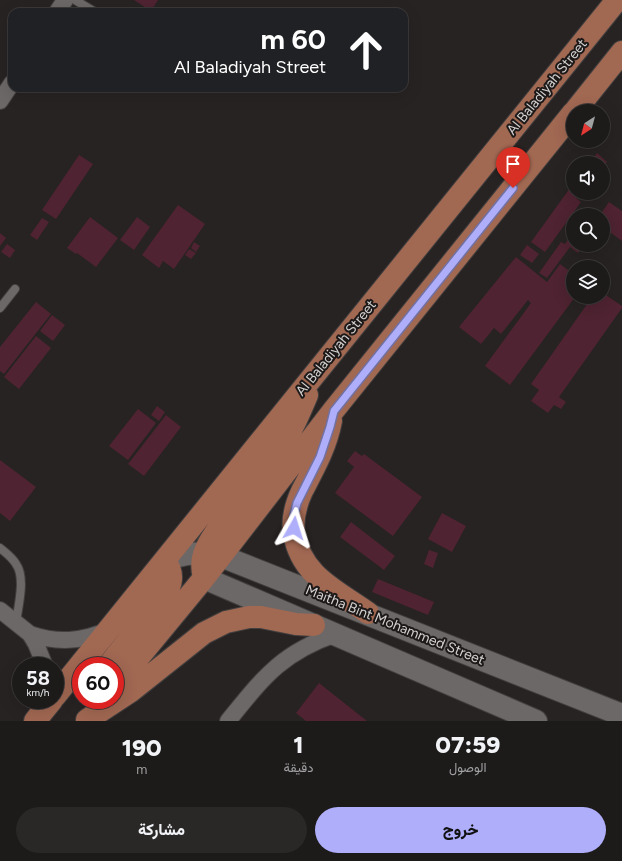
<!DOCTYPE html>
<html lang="ar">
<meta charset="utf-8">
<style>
body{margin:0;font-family:Figtree,Vazirmatn,sans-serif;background:#2a2727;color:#f1f3f6;direction:rtl;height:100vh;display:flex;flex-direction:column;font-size:15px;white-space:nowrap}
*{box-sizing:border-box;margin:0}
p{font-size:13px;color:#a0a1a2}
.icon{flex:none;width:22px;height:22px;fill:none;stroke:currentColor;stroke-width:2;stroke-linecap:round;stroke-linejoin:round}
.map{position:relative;height:721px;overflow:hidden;direction:ltr}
.side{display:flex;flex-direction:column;background:#1d1a1a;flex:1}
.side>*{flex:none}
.top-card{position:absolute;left:8px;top:8px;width:400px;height:84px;border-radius:12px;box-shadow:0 4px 16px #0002,0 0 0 1px #3b3839;direction:rtl;background:#202124;color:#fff;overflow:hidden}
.needle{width:26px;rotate:216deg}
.controls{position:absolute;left:566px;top:104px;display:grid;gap:8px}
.controls a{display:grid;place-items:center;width:44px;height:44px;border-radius:50%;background:#1d1a1a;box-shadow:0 4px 16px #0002,0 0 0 1px #3b3839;font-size:20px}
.speed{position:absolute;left:12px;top:657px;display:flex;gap:8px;font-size:20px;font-weight:700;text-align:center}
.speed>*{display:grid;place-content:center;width:52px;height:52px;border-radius:50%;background:#1d1a1a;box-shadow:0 4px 16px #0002,0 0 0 1px #3b3839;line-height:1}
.speed small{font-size:10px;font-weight:400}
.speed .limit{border:6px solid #d22;background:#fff;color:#111}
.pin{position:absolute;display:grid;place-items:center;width:34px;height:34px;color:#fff;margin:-41px -17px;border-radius:50% 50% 50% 0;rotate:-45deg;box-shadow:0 0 4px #0007}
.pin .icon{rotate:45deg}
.me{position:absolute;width:44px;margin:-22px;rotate:6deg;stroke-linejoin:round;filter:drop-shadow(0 0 3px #0008)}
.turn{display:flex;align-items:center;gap:14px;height:84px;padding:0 16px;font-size:18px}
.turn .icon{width:52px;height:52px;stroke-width:2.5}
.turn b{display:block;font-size:28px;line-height:34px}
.eta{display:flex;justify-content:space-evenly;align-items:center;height:68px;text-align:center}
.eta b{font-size:24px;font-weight:800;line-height:28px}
.button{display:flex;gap:8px;margin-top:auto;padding:8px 16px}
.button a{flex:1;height:46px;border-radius:24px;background:#afaefa;color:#111;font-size:16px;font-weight:800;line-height:46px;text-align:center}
.button a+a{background:#2a2727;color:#f1f3f6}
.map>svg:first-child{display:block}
</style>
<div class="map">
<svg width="622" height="721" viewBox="0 0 622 721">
<rect width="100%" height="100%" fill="#272322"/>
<path fill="#4f2331" d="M134,0H158L151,11Z
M597,153L607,162L603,166V163H596L592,160Z
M79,155L93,164L56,219L42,210Z
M573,184V193H580L576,198L581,202L545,252L531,242Z
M609,202L622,211V241L603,227V215H600Z
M178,205L205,224L174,269L163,261L159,268L142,255Z
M90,217L118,238L96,267L77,253L76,254L67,248Z
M137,217L150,227L134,250L120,240Z
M42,218L49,222L37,240L30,235Z
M573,232V245H583L578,253L570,247L547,278L539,273L561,242L565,244Z
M0,233L6,238L0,246Z
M194,242L200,246L196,252L191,248Z
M7,244L15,250L10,258L1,252Z
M527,245L539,254L532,263L520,255Z
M189,249L196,253L191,259L185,255Z
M516,257L547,282L560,264L573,274V297H575L510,385L485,366L531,303L528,300L501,334L494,328L481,344L459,327Z
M603,293L622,306V308L559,397L566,402L561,409L554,405L548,413L531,401L539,390L531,384L592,297H603Z
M36,302L51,314L4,374L0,371V347Z
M52,315L65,325L53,341L40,331Z
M36,336L51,348L19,389L4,377Z
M157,406L165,412L159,421L151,415Z
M138,409L156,423L128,460L109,446Z
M166,415L181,427L144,476L128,464Z
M355,451L362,456L364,454L422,497L393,536L335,493L354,467L347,461Z
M0,460L36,487L10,521L0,513Z
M442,513L466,526L452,552L428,539Z
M351,522L395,556L384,570L340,537Z
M429,550L438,553L433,568L424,564Z
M378,579L434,602L428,615L372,592Z
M319,683L367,721H306L296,713Z"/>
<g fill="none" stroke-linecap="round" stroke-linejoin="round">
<defs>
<path id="service" d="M75,0L95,12
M0,308L15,289
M0,548C6,553 12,557 16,564C26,578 18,606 16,623"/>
<path id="minor" d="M57,12L65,0
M0,101L12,83
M0,610L30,634L36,644L45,666
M30,634C57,643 81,642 108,630
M228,721C263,678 281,653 336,634"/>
<path id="secondary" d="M165,561C185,552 199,552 221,556L622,715
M204,578L536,721"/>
<path id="primary" d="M575,111L622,52
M331,421C326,447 314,468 302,491C296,504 292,519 294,533C301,576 336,590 368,613
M204,578C202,570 201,562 204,554C209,539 221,525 231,513C247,492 264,472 279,450C291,433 299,414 307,395
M108,666L168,590C173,579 172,570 165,561
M115,686L204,578L333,411L573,113
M55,696L617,0
M87,720L131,691L204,633L226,622L249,617H261L296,624L314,625
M35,721L52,700"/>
</defs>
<use href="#service" stroke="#423f3f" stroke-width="10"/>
<use href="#minor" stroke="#423f3f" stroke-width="18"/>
<use href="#secondary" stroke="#423f3f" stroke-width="24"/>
<use href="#primary" stroke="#423f3f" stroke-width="24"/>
<use href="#service" stroke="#6c6868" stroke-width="8"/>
<use href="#minor" stroke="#6c6868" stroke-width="16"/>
<use href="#secondary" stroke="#6c6868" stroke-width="22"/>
<use href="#primary" stroke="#a16852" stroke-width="22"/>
</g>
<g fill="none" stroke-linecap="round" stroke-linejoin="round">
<defs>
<path id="route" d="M294,528V515L297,503L320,457L330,427L334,411L513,188"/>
</defs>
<use href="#route" stroke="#7271a2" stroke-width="10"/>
<use href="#route" stroke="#afaefa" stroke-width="7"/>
</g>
<g text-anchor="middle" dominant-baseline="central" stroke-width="4" stroke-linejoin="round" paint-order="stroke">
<g font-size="14" fill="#d4d1d1" stroke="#1d1919">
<text transform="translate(547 87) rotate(-51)">Al Baladiyah Street</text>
<text transform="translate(336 348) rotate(-51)">Al Baladiyah Street</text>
<text transform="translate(395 625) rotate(22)">Maitha Bint Mohammed Street</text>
</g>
</g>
</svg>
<div class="controls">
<a><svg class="needle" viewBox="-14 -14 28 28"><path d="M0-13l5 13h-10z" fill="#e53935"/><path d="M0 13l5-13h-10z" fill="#a0a1a2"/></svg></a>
<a><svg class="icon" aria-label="sound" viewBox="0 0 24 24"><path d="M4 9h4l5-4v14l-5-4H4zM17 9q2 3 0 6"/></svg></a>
<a><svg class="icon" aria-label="search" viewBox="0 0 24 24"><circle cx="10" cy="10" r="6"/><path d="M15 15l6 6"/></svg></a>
<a><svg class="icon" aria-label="layers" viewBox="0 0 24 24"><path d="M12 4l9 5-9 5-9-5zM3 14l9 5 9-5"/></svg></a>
</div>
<div class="speed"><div>58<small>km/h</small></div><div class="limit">60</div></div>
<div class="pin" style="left:513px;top:188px;background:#d93025"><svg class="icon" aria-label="arrive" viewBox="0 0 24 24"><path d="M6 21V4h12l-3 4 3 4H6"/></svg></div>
<svg class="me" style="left:294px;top:528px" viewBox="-20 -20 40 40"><path d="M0-17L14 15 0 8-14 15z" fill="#afaefa" stroke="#fff" stroke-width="4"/></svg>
<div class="top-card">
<div class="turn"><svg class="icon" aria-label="ahead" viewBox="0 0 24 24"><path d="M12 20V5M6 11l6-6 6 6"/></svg><div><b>60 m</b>Al Baladiyah Street</div></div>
</div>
</div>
<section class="side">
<div class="eta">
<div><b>07:59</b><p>الوصول</p></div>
<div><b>1</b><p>دقيقة</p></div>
<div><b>190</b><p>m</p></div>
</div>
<div class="button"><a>خروج</a><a>مشاركة</a></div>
</section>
